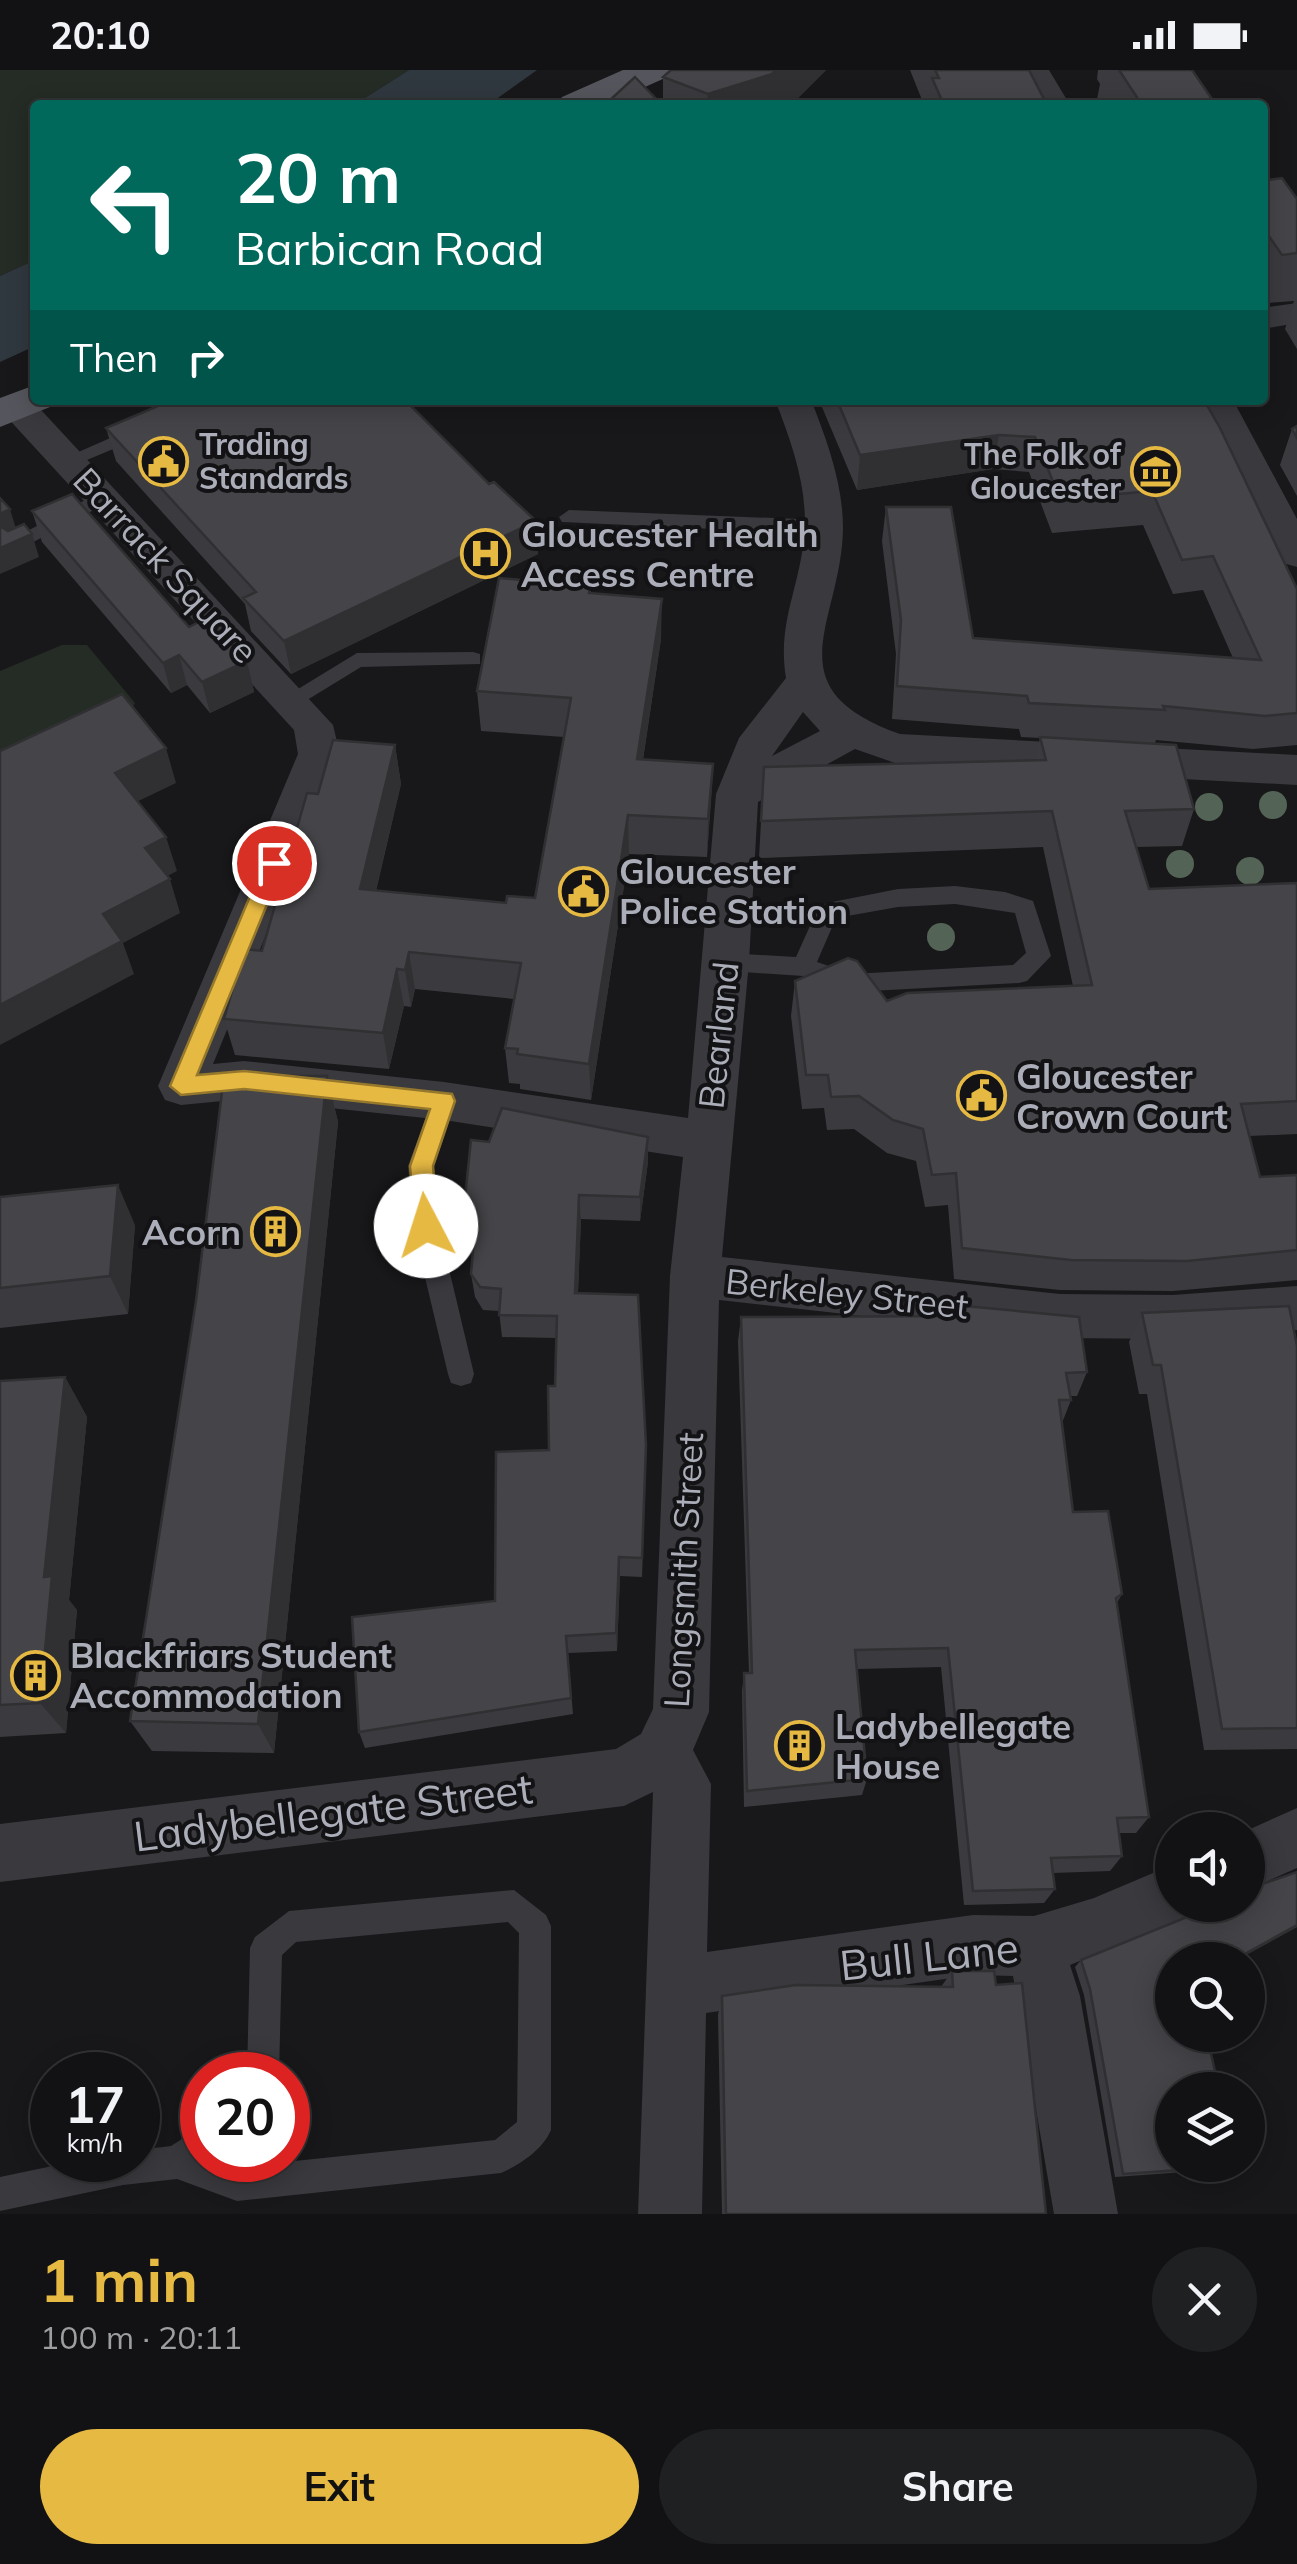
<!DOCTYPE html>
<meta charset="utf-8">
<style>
body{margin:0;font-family:Mulish,sans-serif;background:#1f2022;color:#f1f3f6;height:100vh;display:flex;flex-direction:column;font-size:38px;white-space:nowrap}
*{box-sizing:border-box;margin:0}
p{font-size:32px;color:#9c9ea0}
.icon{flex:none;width:55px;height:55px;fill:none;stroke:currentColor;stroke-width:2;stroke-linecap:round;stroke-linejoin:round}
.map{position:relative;height:2144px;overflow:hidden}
.sheet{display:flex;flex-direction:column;background:#121214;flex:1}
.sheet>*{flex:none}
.top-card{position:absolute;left:30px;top:30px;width:1238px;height:305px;border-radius:10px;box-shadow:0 5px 25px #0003,0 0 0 2px #313234;background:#00695c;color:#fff;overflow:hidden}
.controls{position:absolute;left:1155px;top:1742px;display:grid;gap:20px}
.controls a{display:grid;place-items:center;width:110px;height:110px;border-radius:50%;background:#121214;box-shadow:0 5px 25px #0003,0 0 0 2px #313234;font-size:50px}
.speed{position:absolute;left:30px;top:1982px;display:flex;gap:20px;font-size:50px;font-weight:700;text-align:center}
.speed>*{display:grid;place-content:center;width:130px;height:130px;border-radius:50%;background:#121214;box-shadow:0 5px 25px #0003,0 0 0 2px #313234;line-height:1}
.speed small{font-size:25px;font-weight:400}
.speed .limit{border:15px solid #d22;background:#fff;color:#111}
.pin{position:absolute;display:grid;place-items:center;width:85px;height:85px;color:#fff;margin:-42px;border:5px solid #fff;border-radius:50%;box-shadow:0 2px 10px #0007}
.me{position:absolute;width:110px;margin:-55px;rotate:355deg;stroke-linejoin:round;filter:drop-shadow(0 0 8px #0008)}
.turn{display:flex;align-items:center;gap:35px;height:210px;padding:0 40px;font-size:45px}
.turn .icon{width:130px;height:130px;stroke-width:2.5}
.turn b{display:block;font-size:70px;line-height:85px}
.then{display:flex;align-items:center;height:95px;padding:0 40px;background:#0003;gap:20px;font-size:38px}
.round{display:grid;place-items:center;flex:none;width:105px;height:105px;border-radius:52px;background:#1f2022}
.headline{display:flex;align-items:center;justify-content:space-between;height:170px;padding:0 40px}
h1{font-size:60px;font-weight:700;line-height:75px;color:#e6b943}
.cta{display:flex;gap:20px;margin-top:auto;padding:20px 40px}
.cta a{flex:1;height:115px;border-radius:60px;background:#e6b943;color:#111;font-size:40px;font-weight:700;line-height:115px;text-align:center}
.cta a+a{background:#1f2022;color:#f1f3f6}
.status{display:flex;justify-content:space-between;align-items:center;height:70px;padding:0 50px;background:#121214;direction:ltr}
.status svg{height:28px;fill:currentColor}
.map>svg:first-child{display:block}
</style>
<div class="status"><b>20:10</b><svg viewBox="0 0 49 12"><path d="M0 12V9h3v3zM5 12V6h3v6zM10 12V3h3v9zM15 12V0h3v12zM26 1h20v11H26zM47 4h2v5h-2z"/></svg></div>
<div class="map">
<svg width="1297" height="2144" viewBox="0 0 1297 2144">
<rect width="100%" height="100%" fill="#18181a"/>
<path fill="#242c25" d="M0,0H409L354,35H35V190L0,206Z
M62,575H87L135,633L124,657L0,714V601Z"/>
<path fill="#30383f" d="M409,0H537L488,35H354Z
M35,190V276L0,292V206Z"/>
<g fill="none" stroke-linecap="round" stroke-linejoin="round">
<path fill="#39393e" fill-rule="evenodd" d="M142,354L152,360L149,364L75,395H61L58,391Z
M102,421L109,422V432L22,478L15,480L5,473Z
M569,440L824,450L834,457L824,464L562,452L559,447Z
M473,582L480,584V594L361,597L299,635L291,638L280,630L357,583Z
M955,816L1005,822L1033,831L1051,886L1027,911L1019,913L852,922L803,906L727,901L715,892L727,883L796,887L819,836L827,833L898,819ZM955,834L1015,843L1026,883L1013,895L852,904L817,892L836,848L898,837Z
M444,1021L453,1024L456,1031L434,1096L439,1157L474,1304L471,1313L461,1316L451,1313L448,1304L413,1157L408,1096L432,1031L435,1024Z
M514,1820L546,1845L551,1856V2060C543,2079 520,2095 501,2103L237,2131L177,2109L123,2115L0,2141V2107L81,2090H138V2080L171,2076L202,2056V2090L237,2097L495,2070L517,2052L519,1863L508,1852L296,1872L282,1885L279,2005H247L250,1878L255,1867L289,1841Z"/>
<path fill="#39393e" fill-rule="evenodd" d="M1019,0H1049L1070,35H1038Z
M1297,233V253L1262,259V238Z
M17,325L30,328L333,655L340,684L213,994L244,991L444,1012L688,1048L716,724L739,668L786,608C777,554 799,519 804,468C809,421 792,373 775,330H811C827,370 843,414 843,458C842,552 770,618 900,664L1297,685V715L898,694L855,679L758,732L749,892L722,1187L1060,1224L1173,1225L1297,1216V1260L1173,1269L1060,1268L719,1230L709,1642L693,1680L711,1714L707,1882L973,1845L1034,1846L1094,1828L1172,1795V1835H1197L1193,1845L1070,1895L1080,1926L1118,2144H1054L1013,1906L973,1905L706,1943L702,2144H638L653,1722L624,1736L0,1812V1754L616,1679L641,1664L653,1639L670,1206L683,1087L444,1050L244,1029L181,1035L165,1030L158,1016L298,684L294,660L4,344L0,335L4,328ZM803,642L820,661L772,686Z
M1197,330H1233L1297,449V497L1283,493L1278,484Z
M1297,1738V1798L1248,1820V1760Z"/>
<path fill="#55565d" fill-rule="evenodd" d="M623,0H670L665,8L605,35H557L562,27Z
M35,315V330H54L50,337L0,357V328Z"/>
</g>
<g fill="#536456">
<circle cx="1273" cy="735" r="14"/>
<circle cx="1209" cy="737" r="14"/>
<circle cx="1180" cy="794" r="14"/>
<circle cx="1250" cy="801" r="14"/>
<circle cx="941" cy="867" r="14"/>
</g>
<path fill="#3b3b3f" d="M671,0H826L791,35H663V7Z
M910,0H1029L1047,35H924Z
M1098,0H1192L1216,35H1101L1097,29L1100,14L1097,9Z
M1262,102L1268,110L1297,129V279L1285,259L1294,231L1268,233L1262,225Z
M819,330H1204L1297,519V675L1253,679L1156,670L1155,673L1194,739L1182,776L1136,777L1149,819L1297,813V1064L1249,1066L1260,1107L1297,1105V1210L1173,1221L1060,1220L954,1209L948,1135L925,1137L916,1091L887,1083L854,1059L827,1060L824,1038L802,1039L791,946L795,911L887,931L1073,916L1043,777L759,788L764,697L1035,690L1040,668L1021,667L1019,659L892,649L896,584L882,471L886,437L973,568L1233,588L1203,520L1173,524L1143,455L1052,463L1029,402L993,399L857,420Z
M1297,356V426L1280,395L1292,359Z
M106,358L489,414L536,451L538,484L291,604L251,561L245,534L116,391Z
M32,441L189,557L247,591L254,622L210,643L187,615L171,623L42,472Z
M591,516V524L661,569L643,690L713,694L707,787L629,784L591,1030L520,1019V1014L509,1013L505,978L514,929L415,919L411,937L404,936L389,999L235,985L224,949L262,881L318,724L395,675L401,714L376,821L506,833L535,828L564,667L481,661L477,621Z
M327,1006L338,1052L274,1683L152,1681L130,1651L196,1231Z
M648,1092L640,1151L581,1149L578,1223L646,1395L642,1507L620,1506L617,1581L568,1583L573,1644L365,1678L359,1662L495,1531L549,1380L555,1316L556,1268L502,1267L499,1241L483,1240L475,1227L471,1204L474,1175L467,1170L463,1146Z
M0,1127L135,1155L128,1244L0,1258Z
M965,1236L1087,1302L1077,1326H1070L1071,1330L1062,1353L1073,1442L1122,1524L1117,1533L1149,1747L1136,1763H1119L1122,1786L1110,1801L1053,1803L1055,1819L1044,1833L964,1835L941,1597L857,1599L867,1709L862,1725L744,1737L742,1621L744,1603H749L738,1271L741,1247L962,1246Z
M1142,1243L1297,1276V1679L1204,1680L1147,1324H1139L1129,1272Z
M65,1307L87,1347L69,1530L77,1540L66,1663L0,1667V1311Z
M1204,1835H1248L1297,1857L1237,1890H1172L1236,2096L1227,2099L1115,2107L1084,1925L1075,1897L1081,1890L1197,1843Z
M952,1901L996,1915L1046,2144H722L718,1945L722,1926L941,1917Z"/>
<path fill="#303033" d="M776,0H826L791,35H707L708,24Z
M999,365L993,399L857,420L860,385Z
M10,439L17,462L0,468V444Z
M536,451L538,484L291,604L284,571Z
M32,464L39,487L0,504V478Z
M662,529L661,569L637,729V689Z
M179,585L187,615L171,623L163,593Z
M247,591L254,622L210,643L202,612Z
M395,675L401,714L367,857L360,819Z
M166,678L176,713L126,737L115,703Z
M713,694L711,733L707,787L708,749Z
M628,745L629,784L591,1030L589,994Z
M166,767L177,801L156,812L145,778Z
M170,809L180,843L123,873L134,904L0,975V935L103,844Z
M409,882L415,919L411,937L405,900Z
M397,899L404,936L389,999L383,963Z
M327,1006L338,1052L274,1683L258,1654Z
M648,1067V1092L640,1151V1127Z
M118,1115L135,1155L128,1244L110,1206Z
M579,1125L581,1149L577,1246L575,1223Z
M65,1307L87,1347L69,1530L77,1540L66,1663L40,1633L44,1507Z
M619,1487L620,1506L617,1581L616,1563Z
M1297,1855V1857L1237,1890H1234Z"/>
<path fill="#454549" stroke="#303033" stroke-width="2.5" d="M671,0H776L772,4L708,24L663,7Z
M935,0H1029L1047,35H944L932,8H939Z
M1119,0H1192L1216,35H1142Z
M635,7L662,35H616L611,29Z
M1262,102L1268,110L1282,108L1297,129V183L1282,185L1262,156Z
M172,330H405L489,414L494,412L536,451L284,571L243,528L256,522L106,358Z
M837,330H1204L1220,358L1297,519V643L1265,646L1163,636L1165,640L1029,633L1027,626L897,616L901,550L886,437H951L973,568L1261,590L1213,486L1182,490L1152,421L1060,429L1035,367L999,365L860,385Z
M1297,356V368L1292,359Z
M72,424L189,557L207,548L247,591L202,612L179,585L163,593L32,441Z
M0,428L10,439L0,444Z
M24,454L32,464L0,478V456L8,461Z
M499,508L591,516L589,523L662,529L637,689L713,694L708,749L628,745L589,994L517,984L518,979L505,978L521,893L409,882L405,900L397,899L383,963L224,949L244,879L262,881L307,723L318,724L333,670L395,675L360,819L506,833L507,826L535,828L571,628L477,621Z
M122,624L166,678L115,703L166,767L145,778L170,809L103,844L122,871L0,935V681Z
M1040,667L1176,675L1194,739L1125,741L1149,819L1297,813V1031L1241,1034L1260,1107L1297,1105V1180L1187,1191L1071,1190L962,1178L956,1103L932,1105L923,1059L893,1050L859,1026L831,1027L828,1005H806L795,911L848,888L857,891L887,931L907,923L1092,915L1052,741L761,751L764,697L1046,690Z
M224,1006H327L258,1654L130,1651L196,1231Z
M502,1038L648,1067L640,1127L579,1125L575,1223L638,1225L646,1375L642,1488L619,1487L616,1563L566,1566L571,1628L359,1662L352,1547L495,1531L496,1382L549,1380L548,1316H555L557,1246L499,1245L501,1219L480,1217L471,1204L475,1156L463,1146L471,1070L489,1072Z
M118,1115L110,1206L0,1218V1127Z
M965,1236L1079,1247L1087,1302L1066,1303L1071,1330H1059L1073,1442L1108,1441L1122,1524L1116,1528L1149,1747L1117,1748L1122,1786L1051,1788L1055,1819L973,1821L948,1578L855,1580L867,1709L747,1721L744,1603H752L741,1247L966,1246Z
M1289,1236L1297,1276V1658L1222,1659L1161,1295H1153L1142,1243Z
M65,1307L44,1507L52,1506L40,1633L0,1635V1311Z
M1297,1802V1855L1234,1890H1172V1965H1207L1219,2020H1172V2095L1236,2096L1123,2104L1090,1919L1081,1890L1202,1841L1206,1835H1248V1819Z
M952,1901H994L996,1915L1022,1913L1046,2144H726L722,1926L796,1915L953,1917Z"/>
<path fill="#e6b943" stroke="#96782c" stroke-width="2.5" d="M274,785L284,793L197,1005L244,1001L452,1024L455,1031L433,1096L438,1156L435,1164L426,1167L415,1156L410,1096L430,1039L244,1019L181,1025L170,1016L264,793Z"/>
<defs>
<symbol id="civic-ring" viewBox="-11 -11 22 22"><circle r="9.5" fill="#131315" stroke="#e6b943" stroke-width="1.5"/><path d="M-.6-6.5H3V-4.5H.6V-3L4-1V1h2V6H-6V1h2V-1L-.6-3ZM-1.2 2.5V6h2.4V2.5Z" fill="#e6b943"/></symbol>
<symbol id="museum-ring" viewBox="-11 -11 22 22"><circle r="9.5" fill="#131315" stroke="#e6b943" stroke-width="1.5"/><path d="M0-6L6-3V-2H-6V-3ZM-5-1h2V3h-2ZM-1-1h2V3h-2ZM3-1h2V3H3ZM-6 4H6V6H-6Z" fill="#e6b943"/></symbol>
<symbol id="hospital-ring" viewBox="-11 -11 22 22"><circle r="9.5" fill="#131315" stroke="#e6b943" stroke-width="1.5"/><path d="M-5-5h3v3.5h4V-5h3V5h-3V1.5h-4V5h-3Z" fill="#e6b943"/></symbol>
<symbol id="building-ring" viewBox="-11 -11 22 22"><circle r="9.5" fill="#131315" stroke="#e6b943" stroke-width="1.5"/><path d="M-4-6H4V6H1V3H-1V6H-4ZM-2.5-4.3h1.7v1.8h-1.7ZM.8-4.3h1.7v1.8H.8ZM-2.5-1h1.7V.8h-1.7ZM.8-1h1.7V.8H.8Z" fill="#e6b943"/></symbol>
</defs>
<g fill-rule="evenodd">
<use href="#civic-ring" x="136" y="364" width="55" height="55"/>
<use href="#museum-ring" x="1128" y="374" width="55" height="55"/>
<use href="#hospital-ring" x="458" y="456" width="55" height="55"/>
<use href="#civic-ring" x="556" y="794" width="55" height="55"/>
<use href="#civic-ring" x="954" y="998" width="55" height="55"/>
<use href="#building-ring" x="248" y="1134" width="55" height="55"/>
<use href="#building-ring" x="8" y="1578" width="55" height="55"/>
<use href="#building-ring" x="772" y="1648" width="55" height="55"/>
</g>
<g text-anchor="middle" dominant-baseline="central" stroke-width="8" stroke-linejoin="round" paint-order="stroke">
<g font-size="30" font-weight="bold" fill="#abaeb8" stroke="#131315" text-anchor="start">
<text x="199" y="374">Trading<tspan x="199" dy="34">Standards</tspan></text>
<text x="1121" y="384" text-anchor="end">The Folk of<tspan x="1121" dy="34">Gloucester</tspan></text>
</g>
<g font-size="35" font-weight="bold" fill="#abaeb8" stroke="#131315" text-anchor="start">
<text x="521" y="464">Gloucester Health<tspan x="521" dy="40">Access Centre</tspan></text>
<text x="619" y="801">Gloucester<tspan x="619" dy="40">Police Station</tspan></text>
<text x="1016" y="1006">Gloucester<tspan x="1016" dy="40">Crown Court</tspan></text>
<text x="241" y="1162" text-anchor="end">Acorn</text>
<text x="70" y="1585">Blackfriars Student<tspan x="70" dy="40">Accommodation</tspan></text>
<text x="835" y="1656">Ladybellegate<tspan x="835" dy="40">House</tspan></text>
</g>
<g font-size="35" fill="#abaeb8" stroke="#131315">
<text transform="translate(166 495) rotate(47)">Barrack Square</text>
<text transform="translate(718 965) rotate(-84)">Bearland</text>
<text transform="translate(847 1223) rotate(6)">Berkeley Street</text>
<text transform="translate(683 1500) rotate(-87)">Longsmith Street</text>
</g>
<g font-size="42" fill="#abaeb8" stroke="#131315">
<text transform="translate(333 1742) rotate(-7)">Ladybellegate Street</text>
<text transform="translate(929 1886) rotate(-6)">Bull Lane</text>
</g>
</g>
</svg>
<div class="controls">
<a><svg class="icon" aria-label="sound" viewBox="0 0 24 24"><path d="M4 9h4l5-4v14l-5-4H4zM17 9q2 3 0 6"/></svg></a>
<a><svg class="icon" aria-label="search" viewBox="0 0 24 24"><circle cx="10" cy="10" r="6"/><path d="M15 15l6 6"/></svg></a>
<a><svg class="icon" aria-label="layers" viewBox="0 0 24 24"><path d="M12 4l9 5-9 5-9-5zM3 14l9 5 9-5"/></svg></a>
</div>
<div class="speed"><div>17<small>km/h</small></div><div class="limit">20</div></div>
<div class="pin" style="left:274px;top:793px;background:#d93025"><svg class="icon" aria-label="arrive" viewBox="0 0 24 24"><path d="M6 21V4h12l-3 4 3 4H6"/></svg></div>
<svg class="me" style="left:426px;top:1156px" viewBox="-20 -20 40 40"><circle r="19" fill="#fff"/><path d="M0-13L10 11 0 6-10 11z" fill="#e6b943"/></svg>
<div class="top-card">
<div class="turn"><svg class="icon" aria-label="left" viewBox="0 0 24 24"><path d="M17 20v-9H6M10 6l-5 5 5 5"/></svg><div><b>20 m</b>Barbican Road</div></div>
<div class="then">Then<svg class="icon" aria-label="right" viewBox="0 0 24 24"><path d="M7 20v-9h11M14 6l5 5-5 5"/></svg></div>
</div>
</div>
<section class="sheet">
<div class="headline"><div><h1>1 min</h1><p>100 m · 20:11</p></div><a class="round"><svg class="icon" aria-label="close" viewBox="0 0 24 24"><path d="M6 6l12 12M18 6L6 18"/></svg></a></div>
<div class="cta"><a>Exit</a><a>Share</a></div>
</section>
